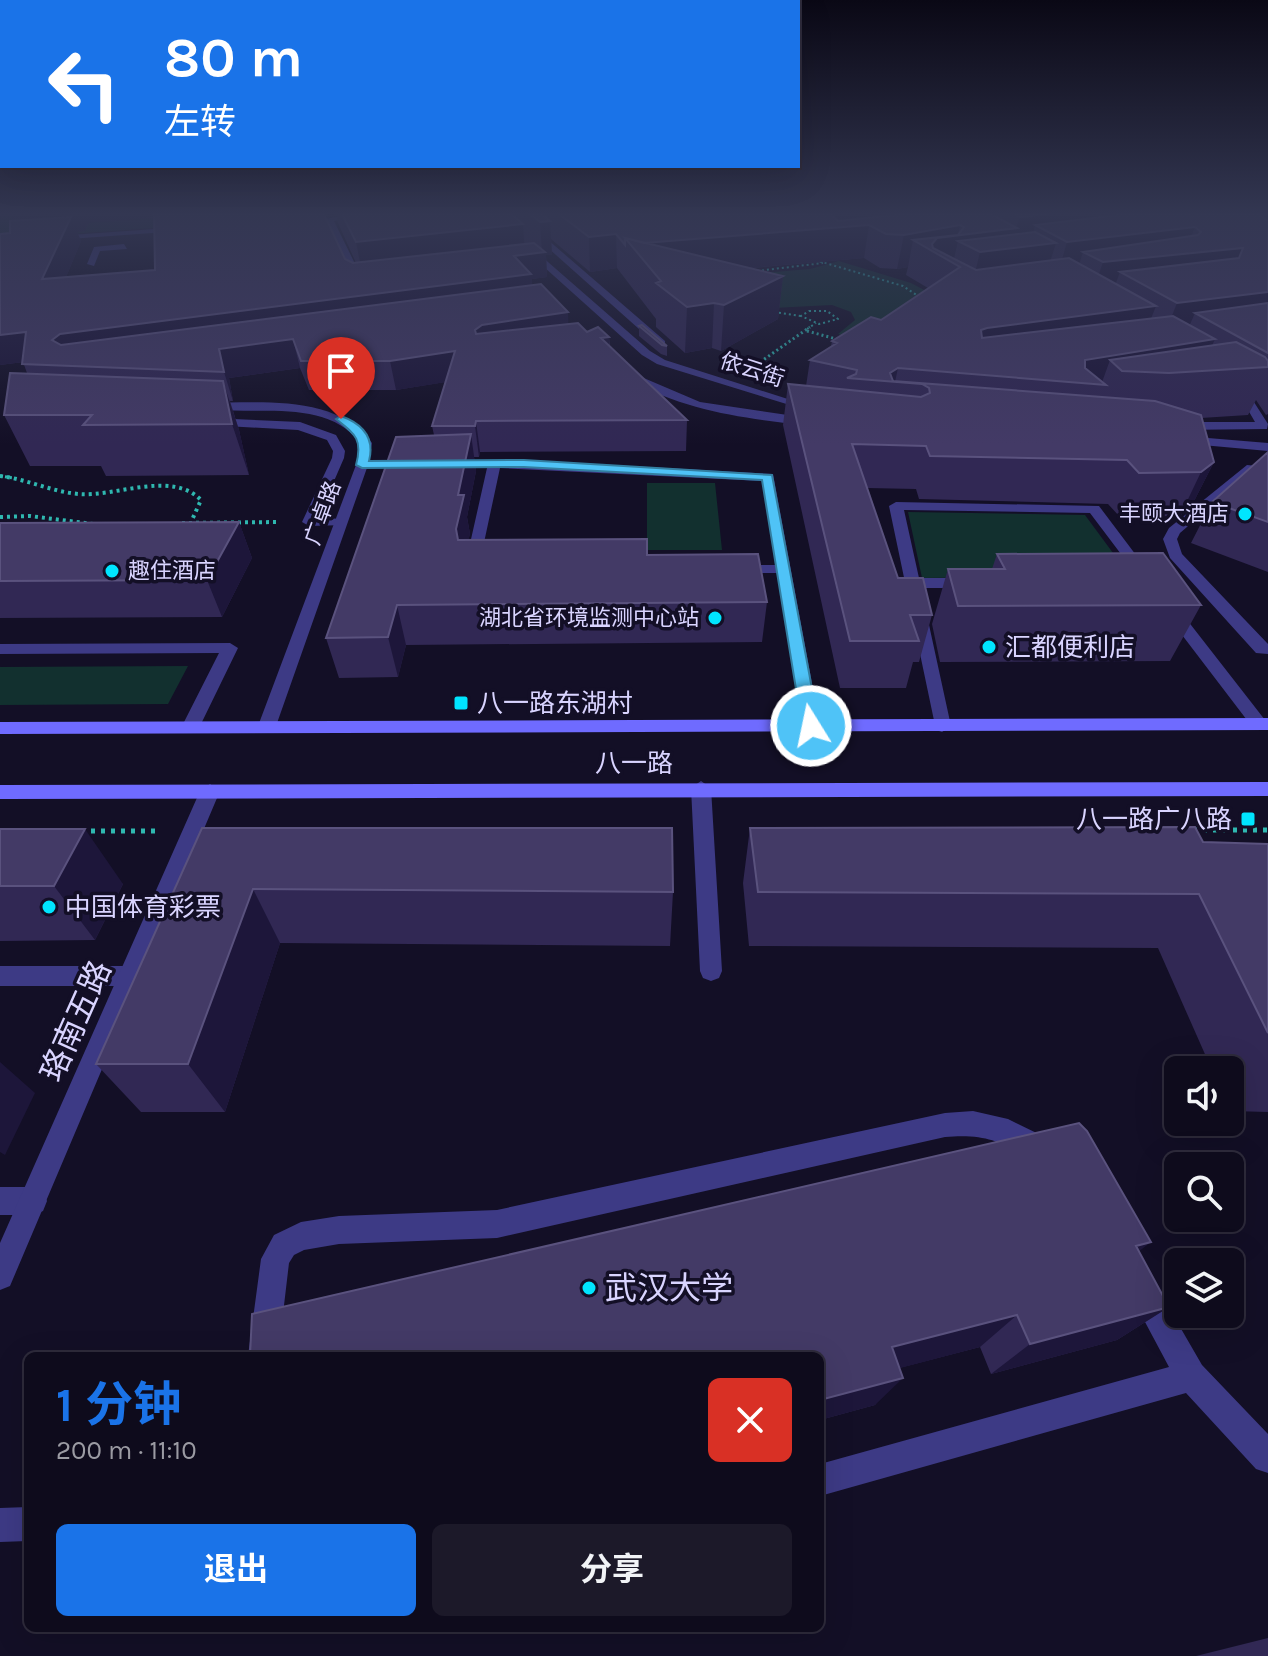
<!DOCTYPE html>
<html lang="zh">
<meta charset="utf-8">
<style>
body{margin:0;font-family:Karla,"Noto Sans SC",sans-serif;background:#1c1929;color:#f1f3f6;height:100vh;display:flex;flex-direction:column;font-size:30px;white-space:nowrap}
*{box-sizing:border-box;margin:0}
p{font-size:26px;color:#9b9ba3}
.icon{flex:none;width:44px;height:44px;fill:none;stroke:currentColor;stroke-width:2;stroke-linecap:round;stroke-linejoin:round}
.map{position:relative;flex:1;overflow:hidden}
.panel{position:absolute;left:24px;top:1352px;width:800px;height:280px;display:flex;flex-direction:column;background:#0e0b1c;border-radius:12px;box-shadow:0 8px 32px #0002,0 0 0 2px #2e2b3b}
.panel>*{flex:none}
.top-card{position:absolute;left:0px;top:0px;width:800px;height:168px;box-shadow:0 8px 32px #0002,0 0 0 2px #2e2b3b;background:#1a73e8;color:#fff;overflow:hidden}
.controls{position:absolute;left:1164px;top:1056px;display:grid;gap:16px}
.controls a{display:grid;place-items:center;width:80px;height:80px;border-radius:12px;background:#0e0b1c;box-shadow:0 8px 32px #0002,0 0 0 2px #2e2b3b;font-size:40px}
.pin{position:absolute;display:grid;place-items:center;width:68px;height:68px;color:#fff;margin:-82px -34px;border-radius:50% 50% 50% 0;rotate:-45deg;box-shadow:0 0 8px #0007}
.pin .icon{rotate:45deg}
.me{position:absolute;width:88px;margin:-44px;rotate:350deg;stroke-linejoin:round;filter:drop-shadow(0 0 6px #0008)}
.turn{display:flex;align-items:center;gap:28px;height:168px;padding:0 32px;font-size:36px}
.turn .icon{width:104px;height:104px;stroke-width:2.5}
.turn b{display:block;font-size:56px;line-height:68px}
.round{display:grid;place-items:center;flex:none;width:84px;height:84px;border-radius:12px;background:#1c1929}
.head{display:flex;align-items:center;justify-content:space-between;height:136px;padding:0 32px}
h1{font-size:48px;font-weight:700;line-height:60px;color:#1a73e8}
.cta{display:flex;gap:16px;margin-top:auto;padding:16px 32px}
.cta a{flex:1;height:92px;border-radius:12px;background:#1a73e8;color:#fff;font-size:32px;font-weight:700;line-height:92px;text-align:center}
.cta a+a{background:#1c1929;color:#f1f3f6}
.map>svg:first-child{display:block}
</style>
<div class="map">
<svg width="1268" height="1656" viewBox="0 0 1268 1656">
<rect width="100%" height="100%" fill="#130f26"/>
<path fill="#12302f" d="M0,214H92L32,227L169,217L167,227L0,239Z
M839,261L911,283L941,299L871,344L838,334L855,320L851,312L832,305L773,308L670,281L810,269Z
M647,483H715L722,550H647Z
M908,512L1085,515L1130,576L922,578Z
M188,666L168,704L0,705V667Z"/>
<g fill="none" stroke-linecap="round" stroke-linejoin="round">
<path stroke="#2fb8b0" stroke-width="2" stroke-dasharray="2 3" stroke-linecap="butt" d="M815,260L903,286L921,298
M757,271L823,263
M809,311H827L838,319L819,324L801,316Z
M774,312L801,316
M807,329L816,323"/>
<path stroke="#2fb8b0" stroke-width="3" stroke-dasharray="2 3" stroke-linecap="butt" d="M807,331L840,340
M756,365L810,327
M0,476L14,478"/>
<path stroke="#2fb8b0" stroke-width="4" stroke-dasharray="3 4" stroke-linecap="butt" d="M0,476C27,479 52,492 79,494C116,497 172,470 201,500L192,520
M0,517L30,516L93,524
M182,523L280,522"/>
<path stroke="#2fb8b0" stroke-width="5" stroke-dasharray="4 6" stroke-linecap="butt" d="M1193,830H1268
M81,831H159"/>
<path fill="#3d3a85" fill-rule="evenodd" d="M353,214H373L334,221L364,282L359,285L354,282L325,219Z
M485,214H493L650,351L665,360L816,408L806,410L657,364L642,355Z
M510,214H518L665,341V345H657Z
M183,227L180,231L0,244V240Z
M124,244L127,249L100,251L94,266L87,264L94,247Z
M631,376H639L700,402L808,418L814,422L808,426C746,418 686,412 631,380Z
M1233,389L1252,399L1268,424L1267,429L1177,430L1171,426L1177,422H1255L1244,403L1227,392Z
M212,418L300,422L336,435L345,451L344,458L318,518L346,519V525L309,526L302,522L332,458L333,451L327,440L298,430L208,425V419Z
M1184,436L1268,443V451L1180,443V437Z
M524,460L773,474L820,726L817,730L811,732L802,726L777,573H733L726,569L733,565H776L762,481L500,468L479,566L477,569H467L465,566L487,468H449L443,464L449,460Z
M362,461L413,460L419,464L413,468H357V462Z
M1247,465L1268,467V475L1250,473L1180,533L1177,539L1182,554L1268,644V654L1256,653L1170,558L1163,539L1169,528Z
M896,502L1099,506L1151,575L1144,579L1139,578L1090,513L904,510L919,578H969L977,583L969,588H921L951,726L942,732L936,730L889,506Z
M1171,605L1177,607L1265,720L1268,724L1265,728H1253L1163,610Z
M230,643L238,648L200,726L191,732L182,726L219,653L0,654V644Z
M701,781L711,788L722,971L719,978L711,981L703,978L700,971L691,788Z
M0,966H131L139,969L142,976L139,983L131,986H0Z
M973,1111L1008,1119L1053,1141L1057,1150L1053,1159L1044,1163C1003,1146 994,1133 945,1137L497,1238L339,1244L304,1250L294,1255L289,1263L278,1356H248L261,1259L274,1235L301,1222L339,1216L497,1210L945,1113Z
M0,1187H33L43,1191L47,1201L43,1211L33,1215H0Z
M1144,1277L1154,1282L1202,1365L1268,1434V1473L1256,1469L1186,1393L820,1496V1464L1169,1367L1129,1292L1134,1282Z
M28,1507V1541L0,1542V1508Z"/>
<path fill="#3d3a85" fill-rule="evenodd" d="M206,403C260,403 337,394 372,443L368,465L276,726L267,732L258,726L356,465L360,443C326,396 251,417 202,408L200,406Z
M210,784L220,791L10,1286L0,1290V1243L200,791Z"/>
<path fill="#6f6bff" fill-rule="evenodd" d="M1268,718V730L0,734V722Z
M1268,782V796L0,799V785Z"/>
</g>
<path fill="#312854" fill-rule="evenodd" d="M10,214H326L325,216L345,259L353,263H356L338,223L336,214H1268V414L1266,415L1256,400L1248,415L1201,418L1214,462L1192,505L1180,516L1120,517L1108,504L919,499L916,489L867,488L898,578L932,615L919,662H913L906,688H840L783,425L788,384L806,386L810,360L831,346L832,341L881,320L928,288L906,275L908,267L897,269L880,268L864,258L752,268L783,276L778,319L721,351L712,348L685,353L656,327V319L617,268L590,272L551,239L552,255H546L547,277L532,279V285L568,324L587,332L609,337L610,346L687,420L686,451L480,452L479,457H474L476,471L467,517L470,534L468,540L647,555L767,602L762,642L406,645L398,677L339,678L326,638L434,435L432,426L445,382L396,390H309L300,368L229,378L233,401H230L239,430L249,475L106,476L101,466H30L4,415L27,373L23,362L0,365L10,233L14,221ZM154,218L155,270L66,277L81,241L77,232L85,231L89,222Z
M639,326L667,346V356L661,354L639,336Z
M1268,452V572L1191,543L1212,502Z
M239,522L252,558L222,617L0,618V523Z
M997,554L1201,605L1170,661L940,662L932,624L948,569H992Z
M202,828L673,892L670,946L280,943L225,1112H141L96,1064Z
M750,828L1268,844V1112L1230,1111V1070H1212L1158,948L749,946L743,883Z
M0,829L123,884L95,940L0,941Z
M1138,1251L1169,1307L1117,1340L991,1374L980,1347L899,1368L875,1405L820,1420V1356Z
M1268,1638V1656H1196Z"/>
<path fill="#1d163a" d="M10,214H332H326L324,221L158,217L89,222L85,231L77,232L81,241L54,306Z
M831,214H994L990,227H964L960,225L958,235L1016,228L1020,217L1014,214H1129L1195,227L1184,254L1243,248L1228,283L1120,272L1111,296L1091,298L1103,262L1083,252L1076,274L1057,277L1067,242L1035,225L1030,246L1056,243L1043,284L970,294L980,252L958,241L953,263L913,240L908,267L897,269L904,235L869,225L864,258L657,276L630,244Z
M550,221L552,255H546L547,277L532,279L533,300L73,362L52,340L60,334L363,277L356,242L523,224L525,254L542,252L540,222Z
M616,234L617,268L590,272L589,237Z
M783,276L778,319L721,351L724,305Z
M1268,292V327L1195,313L1184,338L1162,341L1177,303Z
M714,303L712,348L685,353L687,307Z
M1156,306L1141,344L971,369L981,330L987,328Z
M568,312L569,340L478,358L475,330L482,325Z
M26,332L39,360L0,365V335Z
M609,337L610,366L601,338Z
M293,339L300,368L229,378L233,401L224,372L219,349Z
M1215,339L1201,371L1110,360L1101,385L1077,383L1085,360Z
M455,351L459,380L396,390L390,361Z
M898,368L895,382L888,381L890,373Z
M223,381L239,430L249,475L232,424Z
M476,421L480,452L479,457L475,426Z
M471,434L476,471L467,517L470,534L462,568L456,529L458,495Z
M1214,462L1192,505L1180,516L1201,472Z
M239,522L252,558L222,617L207,580Z
M397,605L406,645L398,677L388,637Z
M85,829L123,884L95,940L54,886Z
M253,889L280,943L225,1112L188,1064Z
M0,1062L35,1093L5,1155L0,1152Z
M1151,1242L1103,1279L1136,1246Z
M1169,1307L1117,1340L991,1374L1030,1344Z
M1017,1315L980,1347L866,1377L892,1347Z
M903,1378L875,1405L820,1420V1400Z"/>
<path fill="#433a66" stroke="#5a527e" stroke-width="2" d="M154,214H324L345,259L353,263L534,243L545,252L514,256L531,274L60,334L52,340L61,345L541,284L568,312L482,325L475,330L476,334L578,323L587,332L598,327L609,337L601,338L687,420L476,421L475,426H432L455,351L390,361H301L293,339L219,349L224,372L22,364L26,332L0,335V234L10,233V221L71,217L42,279L155,270Z
M342,214H511L523,224L356,242Z
M530,214H541L550,221L540,222Z
M559,214H831L838,221L904,214H991L1017,228L937,238L932,244L933,248L976,270L1069,258L1156,306L987,328L981,330L982,338L1173,316L1215,339L1085,360V368L1106,385L898,368L890,373L893,381L1155,401L1201,415L1214,462L1201,472L1139,473L1127,460L930,456L926,446L852,444L898,578H923L932,615H910L919,641H850L788,384L921,397L930,393L929,388L922,384L847,378L856,374L857,370L810,360L837,343L832,341L871,317L881,320L960,267L913,240L958,235L964,227L960,225L904,235L886,234L869,225L644,243L625,238V245L616,234L589,237Z
M1014,214H1049L1020,217Z
M1126,214H1189L1193,217L1196,214H1258L1268,221V292L1177,303L1120,272L1239,258L1243,248L1103,262L1083,252L1198,235L1201,232L1195,227L1067,242L1035,225Z
M1035,232L1056,243L980,252L958,241Z
M625,238L783,276L724,305L714,303L687,307L656,283L661,281Z
M1268,303V353L1195,313Z
M642,325L667,346L662,345L639,326Z
M1236,342L1265,357L1268,361V367L1169,373L1122,371L1110,360Z
M10,373L223,381L232,424L83,425L92,415H4Z
M471,434L458,495H464L456,529L458,540L647,539V555L758,554L767,602L397,605L388,637L326,638L396,437Z
M1268,452V522L1212,502Z
M239,522L207,580L0,581V523Z
M1163,553L1201,605L958,606L948,569H1005L997,554Z
M1195,827L1203,842L1268,844V1033L1199,894L758,892L750,828Z
M202,828H672L673,892L253,889L188,1064H96Z
M0,829H85L54,886H0Z
M1079,1123L1087,1131L1151,1242L1136,1246L1169,1307L1030,1344L1017,1315L892,1347L903,1378L820,1400V1356H250L252,1314Z"/>
<linearGradient id="sky" x2="0" y2="1"><stop stop-color="#0a0815"/><stop offset="0.48" stop-color="#333752"/><stop offset="1" stop-color="#333752" stop-opacity="0"/></linearGradient>
<rect width="1268" height="445" fill="url(#sky)"/>
<path fill="#4fc3f7" stroke="#337fa1" stroke-width="2" d="M341,416C363,424 375,438 369,461L524,460L772,475L819,726L816,730L811,732L802,726L762,480L524,467L362,468L356,465C363,439 355,434 336,419Z"/>
<g fill="#00e5ff" stroke="#130f26" stroke-width="3">
<circle cx="1245" cy="514" r="8"/>
<circle cx="112" cy="571" r="8"/>
<circle cx="715" cy="618" r="8"/>
<circle cx="989" cy="647" r="8"/>
<rect x="453" y="695" width="16" height="16" rx="4"/>
<rect x="1240" y="811" width="16" height="16" rx="4"/>
<circle cx="49" cy="907" r="8"/>
<circle cx="589" cy="1288" r="8"/>
</g>
<g text-anchor="middle" dominant-baseline="central" stroke-width="7" stroke-linejoin="round" paint-order="stroke">
<g font-size="22" fill="#d9d4ff" stroke="#130f26">
<text transform="translate(752 370) rotate(18)">依云街</text>
<text transform="translate(323 513) rotate(-70)">广卓路</text>
</g>
<g font-size="22" fill="#d9d4ff" stroke="#130f26" text-anchor="end">
<text x="1229" y="514">丰颐大酒店</text>
<text x="128" y="571" text-anchor="start">趣住酒店</text>
<text x="699" y="618">湖北省环境监测中心站</text>
</g>
<g font-size="26" fill="#d9d4ff" stroke="#130f26" text-anchor="start">
<text x="1005" y="647">汇都便利店</text>
<text x="477" y="703">八一路东湖村</text>
<text x="1232" y="819" text-anchor="end">八一路广八路</text>
<text x="65" y="907">中国体育彩票</text>
</g>
<g font-size="26" fill="#d9d4ff" stroke="#130f26">
<text x="634" y="763">八一路</text>
</g>
<g font-size="32" fill="#d9d4ff" stroke="#130f26">
<text transform="translate(76 1021) rotate(-66)">珞南五路</text>
</g>
<g font-size="32" fill="#d9d4ff" stroke="#130f26" text-anchor="start">
<text x="605" y="1288">武汉大学</text>
</g>
</g>
</svg>
<div class="controls">
<a><svg class="icon" aria-label="sound" viewBox="0 0 24 24"><path d="M4 9h4l5-4v14l-5-4H4zM17 9q2 3 0 6"/></svg></a>
<a><svg class="icon" aria-label="search" viewBox="0 0 24 24"><circle cx="10" cy="10" r="6"/><path d="M15 15l6 6"/></svg></a>
<a><svg class="icon" aria-label="layers" viewBox="0 0 24 24"><path d="M12 4l9 5-9 5-9-5zM3 14l9 5 9-5"/></svg></a>
</div>
<div class="pin" style="left:341px;top:419px;background:#d93025"><svg class="icon" aria-label="arrive" viewBox="0 0 24 24"><path d="M6 21V4h12l-3 4 3 4H6"/></svg></div>
<svg class="me" style="left:811px;top:726px" viewBox="-20 -20 40 40"><circle r="17" fill="#4fc3f7" stroke="#fff" stroke-width="3"/><path d="M0-11L8 9 0 5-8 9z" fill="#fff"/></svg>
<div class="top-card">
<div class="turn"><svg class="icon" aria-label="left" viewBox="0 0 24 24"><path d="M17 20v-9H6M10 6l-5 5 5 5"/></svg><div><b>80 m</b>左转</div></div>
</div>
<section class="panel">
<div class="head"><div><h1>1 分钟</h1><p>200 m · 11:10</p></div><a class="round" style="background:#d93025;color:#fff"><svg class="icon" aria-label="close" viewBox="0 0 24 24"><path d="M6 6l12 12M18 6L6 18"/></svg></a></div>
<div class="cta"><a>退出</a><a>分享</a></div>
</section>
</div>
